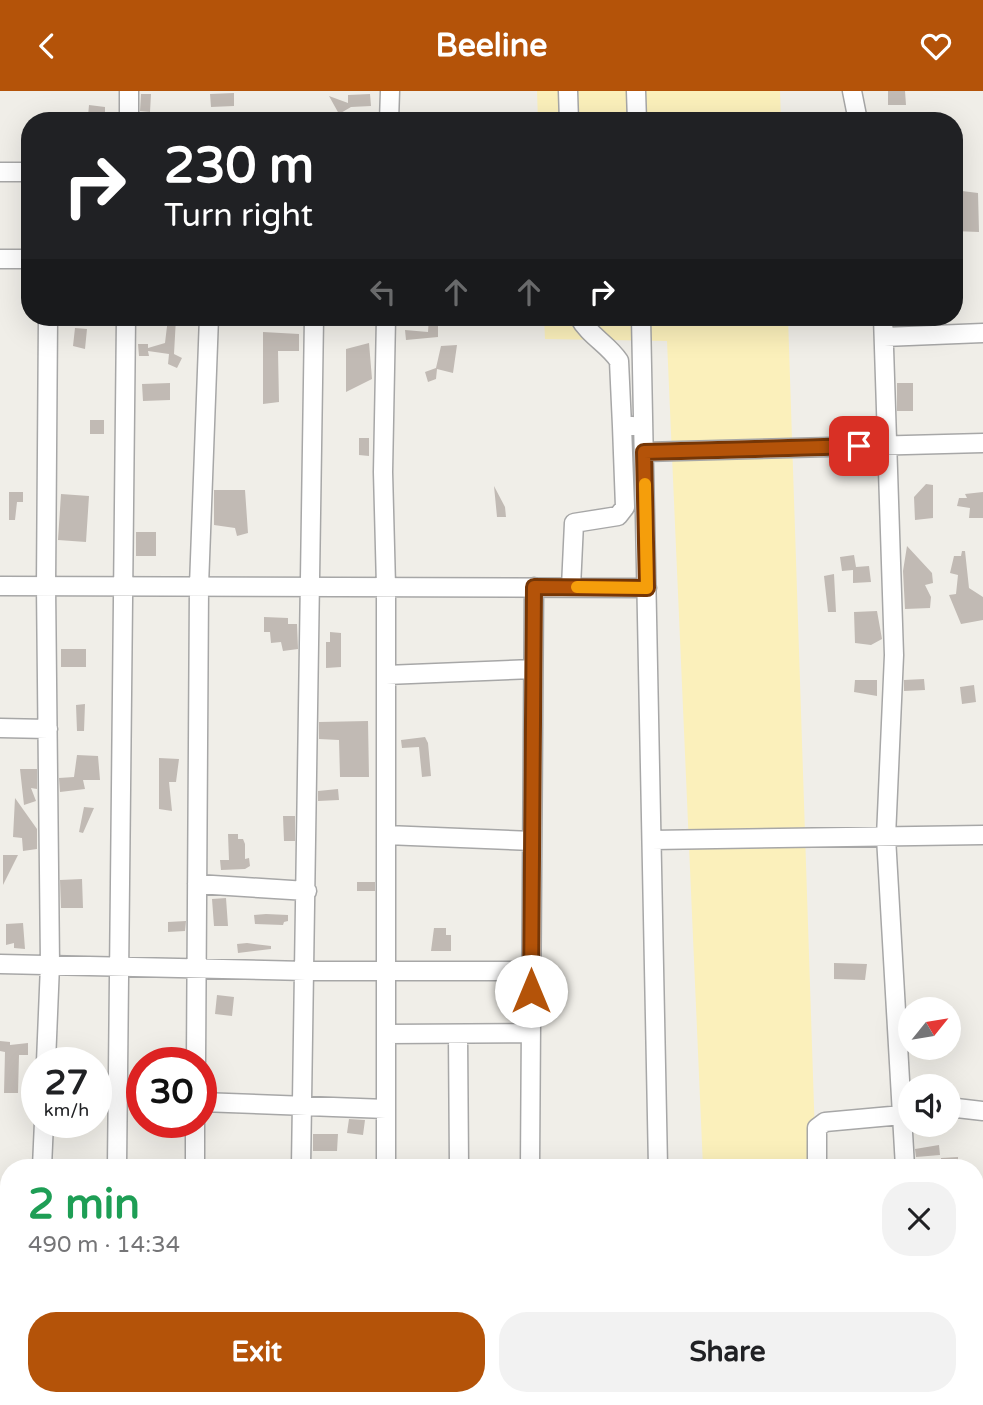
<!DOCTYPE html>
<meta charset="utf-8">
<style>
body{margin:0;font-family:"Varela Round",sans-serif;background:#f2f2f2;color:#202124;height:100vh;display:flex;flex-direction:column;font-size:26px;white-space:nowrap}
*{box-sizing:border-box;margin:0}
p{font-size:23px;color:#757577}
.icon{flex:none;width:38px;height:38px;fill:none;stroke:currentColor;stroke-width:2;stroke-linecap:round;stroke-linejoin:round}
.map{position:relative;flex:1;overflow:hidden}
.drawer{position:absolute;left:0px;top:1068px;width:984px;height:247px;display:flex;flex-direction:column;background:#fff;border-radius:28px 28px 0 0;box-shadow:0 7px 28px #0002}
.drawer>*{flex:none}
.top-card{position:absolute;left:21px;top:21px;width:942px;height:214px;border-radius:28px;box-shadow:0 7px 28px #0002;background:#202124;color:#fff;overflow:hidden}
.needle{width:46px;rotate:60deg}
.tools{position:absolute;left:898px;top:906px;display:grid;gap:14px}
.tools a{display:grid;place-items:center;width:63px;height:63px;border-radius:50%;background:#fff;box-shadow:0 7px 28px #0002;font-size:35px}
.speed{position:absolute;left:21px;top:956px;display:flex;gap:14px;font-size:35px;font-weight:700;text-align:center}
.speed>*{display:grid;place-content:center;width:91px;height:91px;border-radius:50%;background:#fff;box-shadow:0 7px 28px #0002;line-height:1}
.speed small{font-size:18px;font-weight:400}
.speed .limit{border:10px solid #d22;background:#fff;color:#111}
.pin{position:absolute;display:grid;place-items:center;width:60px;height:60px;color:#fff;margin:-30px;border-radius:14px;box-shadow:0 4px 10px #0006}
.me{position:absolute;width:77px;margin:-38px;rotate:0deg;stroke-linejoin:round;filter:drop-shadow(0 0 5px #0008)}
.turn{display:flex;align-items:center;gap:24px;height:147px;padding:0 28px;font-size:32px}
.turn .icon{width:91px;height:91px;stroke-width:2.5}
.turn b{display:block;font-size:49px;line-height:60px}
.lanes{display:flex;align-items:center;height:66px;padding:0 28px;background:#0003;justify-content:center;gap:35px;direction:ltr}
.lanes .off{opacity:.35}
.round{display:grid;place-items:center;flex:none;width:74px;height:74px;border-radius:28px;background:#f2f2f2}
.head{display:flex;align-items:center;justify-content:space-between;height:119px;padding:0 28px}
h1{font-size:42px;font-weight:700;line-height:52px;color:#1e9e55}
.action{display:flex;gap:14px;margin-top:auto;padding:14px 28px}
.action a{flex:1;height:80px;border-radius:28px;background:#b45309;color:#fff;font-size:28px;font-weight:700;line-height:80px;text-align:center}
.action a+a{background:#f2f2f2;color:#202124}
header{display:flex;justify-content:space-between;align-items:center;height:91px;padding:0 28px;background:#b45309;color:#fff;font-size:32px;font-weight:700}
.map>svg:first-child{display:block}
</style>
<header><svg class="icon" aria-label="back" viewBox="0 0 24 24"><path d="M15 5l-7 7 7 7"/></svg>Beeline<svg class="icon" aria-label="heart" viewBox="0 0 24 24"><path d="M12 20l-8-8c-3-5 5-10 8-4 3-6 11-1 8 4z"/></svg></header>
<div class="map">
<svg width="983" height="1314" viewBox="0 0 983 1314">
<rect width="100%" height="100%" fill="#f0eee8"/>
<path fill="#fbf0bb" d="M537,0H780L781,30H538Z
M544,226H788L816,1076H703L667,250L545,248Z"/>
<path fill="#c1bab4" d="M888,0H905L906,14H888Z
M234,2V15L211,16L210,3Z
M141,3H151L150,21L140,20Z
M370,3L371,15L351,16L339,23L329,5L348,12V4Z
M89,14L105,16V21L118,22V30H98V26L88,25Z
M954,99L978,102L979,141L954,140Z
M429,226H438V246L406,249L405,239L428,241Z
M168,227H176L174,263L182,267L177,277L168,273L169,263L148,260L149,265H139L138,253H148V257L165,252Z
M75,237L87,238L85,258L73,255Z
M263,241L299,243V260H278L279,311L263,313Z
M369,252L372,288L346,301V258Z
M457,254L453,282L437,278L436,288L428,291L425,281L436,277L441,255Z
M170,292V309L143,310L142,293Z
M897,292H913V320H897Z
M90,329H104V343H90Z
M359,347H369V365L359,364Z
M926,393L933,394V427L915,429L914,406Z
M494,395L505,416L506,426H497Z
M214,399H245L248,442L237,445L235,437L214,434Z
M9,401H23V411H17L15,429H9Z
M983,401V427H969L970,417L957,415L959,407H967L965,403Z
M61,403L89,405L86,451L58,449Z
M136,441H156V465H136Z
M907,455L932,482L933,492L925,494L931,506L930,517L905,518L903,480Z
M962,460H965L969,497L983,506V529L961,533L949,504L956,503L958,484L950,482L954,465H961Z
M854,464L856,476L869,475L871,491L853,492V479L842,480L840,466Z
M834,483L836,521H828L824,485Z
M877,520L882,548L871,554L855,552L854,521Z
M264,526L288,527V533H297L298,558L283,560L281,551L271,552L270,541H264Z
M330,541L341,542V576L326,577V551H330Z
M61,558H86V576H61Z
M924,588L925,599L904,600V589Z
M855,589H877V605L854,601Z
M974,594L976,611L962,613L960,596Z
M85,613L84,640H77L76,614Z
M368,630L369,686H340L339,649L319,648V631Z
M425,646L428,652L431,685L422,686L419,656L402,657L401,649Z
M77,664L98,665L100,689H83L85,698L60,701L59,687L74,686Z
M159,667L179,668L176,691H169L172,720L159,718Z
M20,678H37V698L31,697L36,710L24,714Z
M338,698L339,709L318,710V700Z
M15,707L37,738V758L23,760L22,747L13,746Z
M84,716L94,717L83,742L79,741Z
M283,725H295V750H284Z
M228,743H238V748H243L245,753V768L249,767L250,775L245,778L221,779L220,769H229Z
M3,764H18L3,794Z
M82,788L83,817H61L60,789Z
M357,791H375V800H357Z
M226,807L228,835H214L212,808Z
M266,823L288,824V830L284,831L283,834L255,833L254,824Z
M186,830L185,840L168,841V831Z
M23,832L25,858L14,857V852L6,854V833Z
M434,837H446V844H451V860H431Z
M247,852L271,855V858L238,862L237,853Z
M834,872L867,873L865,889L834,888Z
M217,904L234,906L232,925L215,923Z
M0,950L10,951V954L28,952V964H19L18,1002H4L5,961L0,960Z
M349,1028L365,1029L363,1044L347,1042Z
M159,1031H177V1041H158Z
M313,1043H338L337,1060H313Z
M939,1054L940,1064L916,1066L915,1058Z
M958,1066V1076H942L941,1067Z"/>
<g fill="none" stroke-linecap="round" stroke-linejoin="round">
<defs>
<path id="minor" d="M568,0L569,30
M636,0L637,30
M852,0L858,30
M129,30V0
M389,30L390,0
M0,81H30
M0,168H30
M386,226L383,381L386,495V1076
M579,226C589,245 608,253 619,270L622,335H633
M641,226L658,1076
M883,226L894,564L886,746L905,1076
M884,246L983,242
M644,361L983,352
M0,495L647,497
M571,496L574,432L618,425L625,416L622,335
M386,584L533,578
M0,637L48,638
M386,744L532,750
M652,749L983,744
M197,793L307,800
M0,873L306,880H531
M386,943L531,942
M458,944L459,1076
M46,971L50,874L46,495L48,226
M196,971L199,495L209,226
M201,1011L386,1018
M948,1016L983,1020
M42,1076L44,1031
M117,1076L126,226
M195,1076V1031
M301,1076L314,226
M530,1076L534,496
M817,1076V1037L825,1031L902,1024
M975,1134H983
M0,1228H9
M975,1241L983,1242
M117,1306V1314
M662,1306V1314
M193,1310L386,1308
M819,1313L983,1312
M26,1314H43
M534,1314V1306"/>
</defs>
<use href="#minor" stroke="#a7a7a7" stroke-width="21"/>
<use href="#minor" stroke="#fff" stroke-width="18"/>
</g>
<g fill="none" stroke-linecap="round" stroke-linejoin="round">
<defs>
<path id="route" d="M531,900L534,496L647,497L644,361L859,355"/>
</defs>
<use href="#route" stroke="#753606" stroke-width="18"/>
<use href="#route" stroke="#b45309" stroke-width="12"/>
<path stroke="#f59e0b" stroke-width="12" d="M577,496L647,497L645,393"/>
</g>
</svg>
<div class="tools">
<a><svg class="needle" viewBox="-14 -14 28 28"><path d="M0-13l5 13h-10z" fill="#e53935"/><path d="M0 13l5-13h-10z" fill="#757577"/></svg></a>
<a><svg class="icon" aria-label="sound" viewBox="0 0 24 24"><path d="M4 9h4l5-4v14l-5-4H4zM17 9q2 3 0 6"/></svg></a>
</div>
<div class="speed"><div>27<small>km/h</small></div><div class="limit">30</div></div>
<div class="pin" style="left:859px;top:355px;background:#d93025"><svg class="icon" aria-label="arrive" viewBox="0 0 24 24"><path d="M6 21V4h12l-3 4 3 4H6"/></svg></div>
<svg class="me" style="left:531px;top:900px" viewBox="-20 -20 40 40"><circle r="19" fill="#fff"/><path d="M0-13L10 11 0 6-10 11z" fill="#b45309"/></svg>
<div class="top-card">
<div class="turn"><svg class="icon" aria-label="right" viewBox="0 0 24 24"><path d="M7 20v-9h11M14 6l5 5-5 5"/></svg><div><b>230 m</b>Turn right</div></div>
<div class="lanes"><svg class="icon off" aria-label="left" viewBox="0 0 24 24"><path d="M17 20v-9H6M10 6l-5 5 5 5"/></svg><svg class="icon off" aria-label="ahead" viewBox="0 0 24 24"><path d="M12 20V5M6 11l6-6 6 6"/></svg><svg class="icon off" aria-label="ahead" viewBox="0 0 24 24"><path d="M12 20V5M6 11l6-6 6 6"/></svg><svg class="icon" aria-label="right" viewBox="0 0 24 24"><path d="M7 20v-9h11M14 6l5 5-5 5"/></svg></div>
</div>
<section class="drawer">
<div class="head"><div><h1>2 min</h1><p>490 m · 14:34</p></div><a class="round"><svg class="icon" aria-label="close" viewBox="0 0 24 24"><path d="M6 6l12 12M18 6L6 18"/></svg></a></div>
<div class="action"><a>Exit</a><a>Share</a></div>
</section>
</div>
